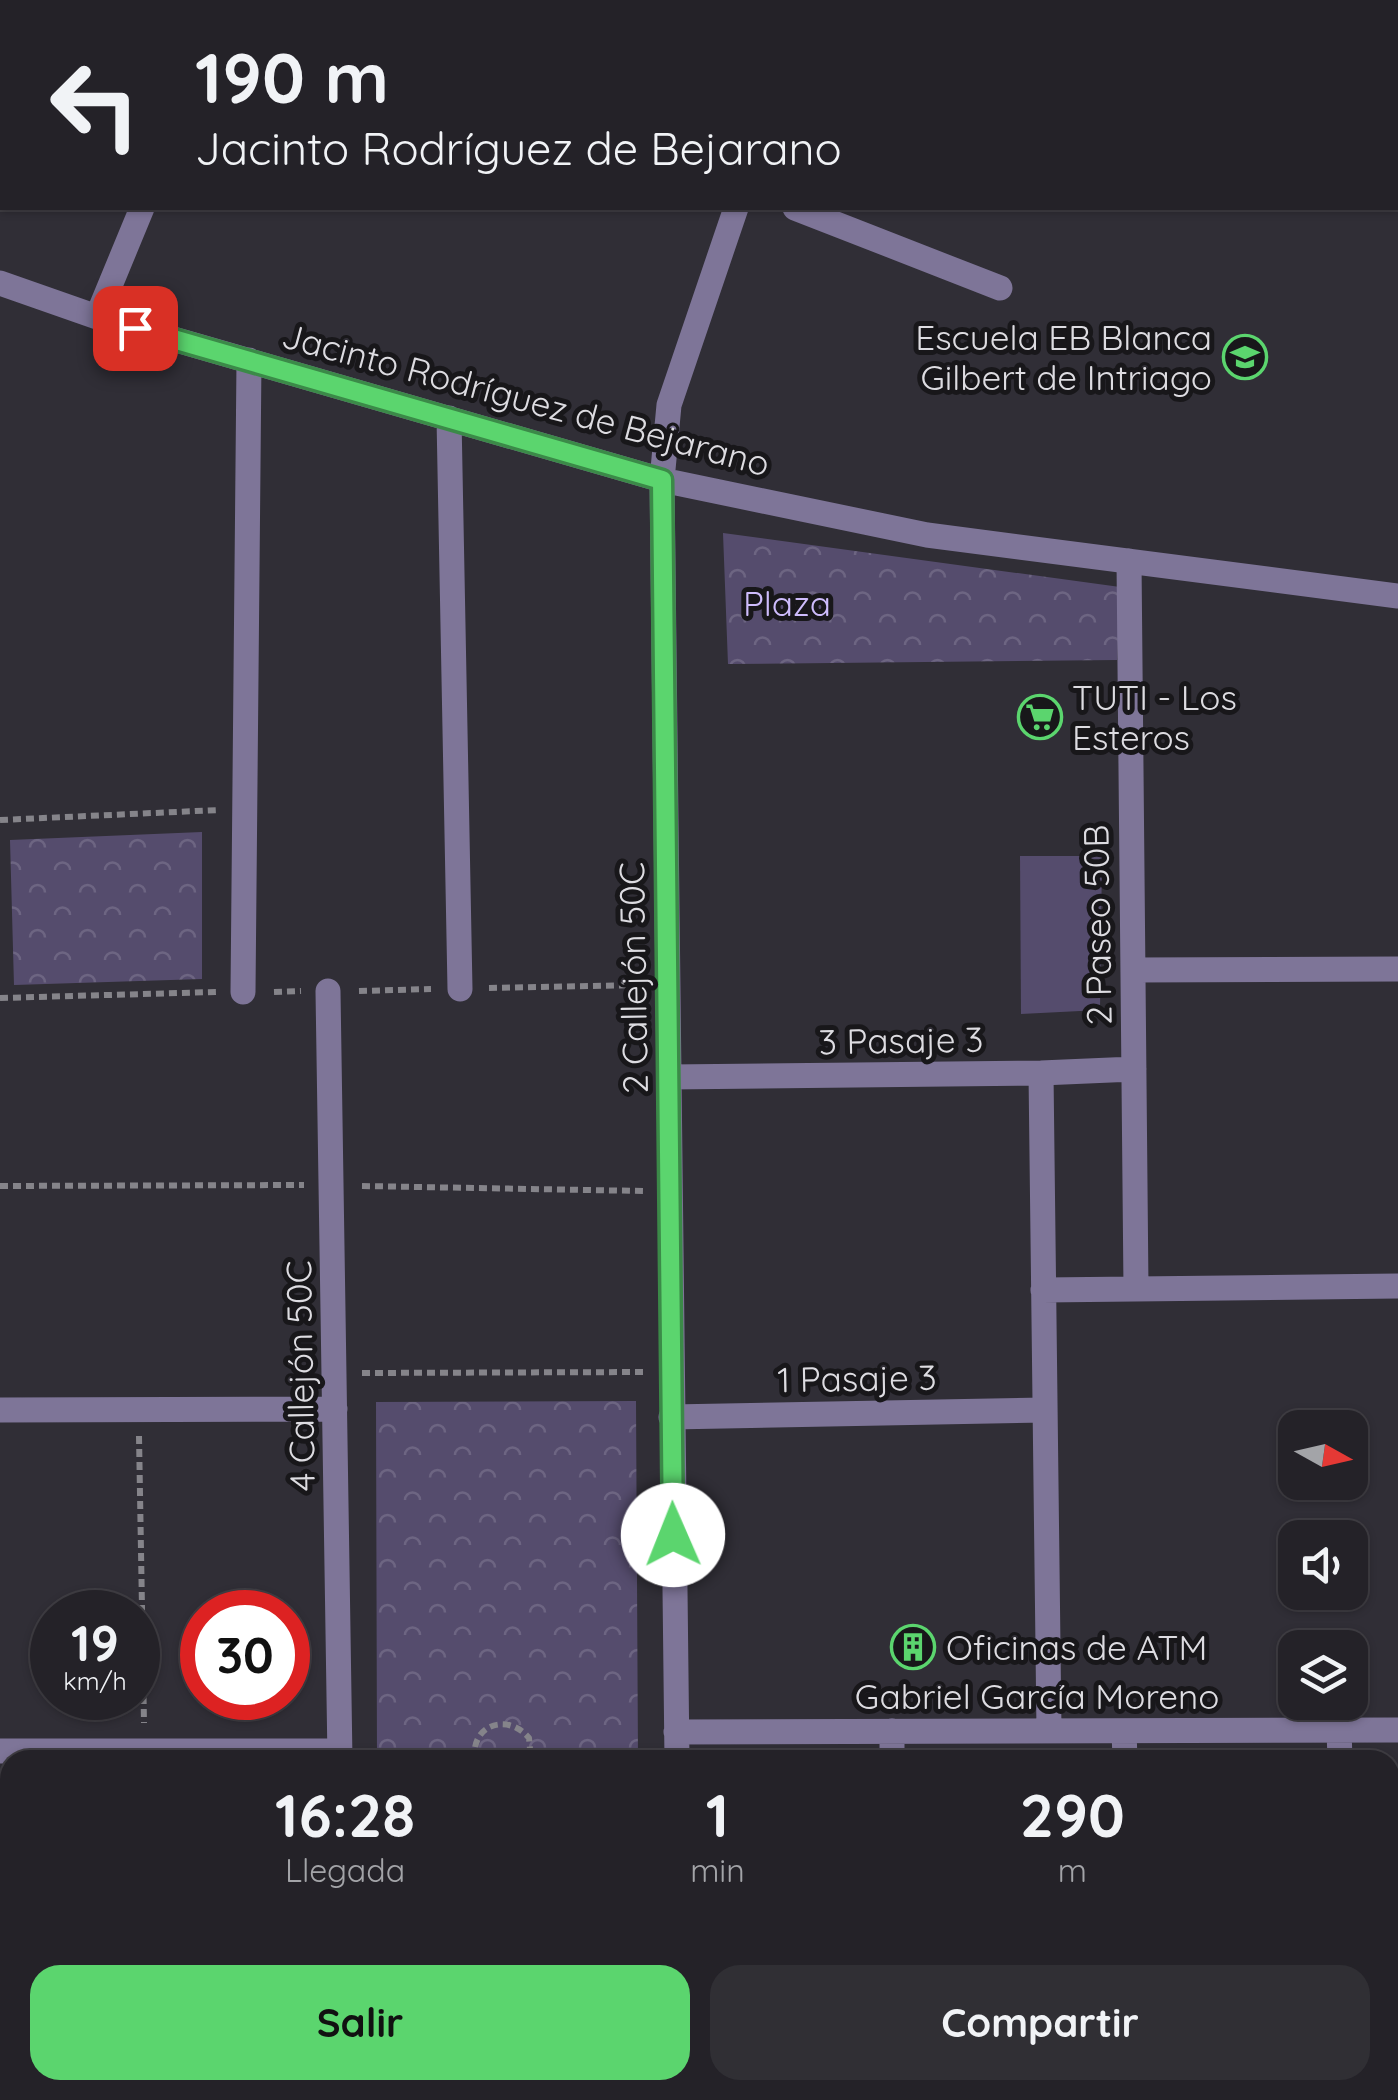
<!DOCTYPE html>
<html lang="es">
<meta charset="utf-8">
<style>
body{margin:0;font-family:Quicksand,sans-serif;background:#302f34;color:#f1f3f6;height:100vh;display:flex;flex-direction:column;font-size:38px;white-space:nowrap}
*{box-sizing:border-box;margin:0}
p{font-size:32px;color:#a3a4a8}
.icon{flex:none;width:55px;height:55px;fill:none;stroke:currentColor;stroke-width:2;stroke-linecap:round;stroke-linejoin:round}
.map{position:relative;flex:1;overflow:hidden}
.panel{position:absolute;left:0px;top:1750px;width:1400px;height:350px;display:flex;flex-direction:column;background:#242228;border-radius:30px 30px 0 0;box-shadow:0 2px 8px #0004,0 0 0 2px #413f45}
.panel>*{flex:none}
.hud{position:absolute;left:0px;top:0px;width:1400px;height:210px;box-shadow:0 2px 8px #0004,0 0 0 2px #413f45;background:#242228;color:#f1f3f6;overflow:hidden}
.needle{width:65px;rotate:98deg}
.fabs{position:absolute;left:1278px;top:1410px;display:grid;gap:20px}
.fabs a{display:grid;place-items:center;width:90px;height:90px;border-radius:20px;background:#242228;box-shadow:0 2px 8px #0004,0 0 0 2px #413f45;font-size:50px}
.speed{position:absolute;left:30px;top:1590px;display:flex;gap:20px;font-size:50px;font-weight:700;text-align:center}
.speed>*{display:grid;place-content:center;width:130px;height:130px;border-radius:50%;background:#242228;box-shadow:0 2px 8px #0004,0 0 0 2px #413f45;line-height:1}
.speed small{font-size:25px;font-weight:400}
.speed .limit{border:15px solid #d22;background:#fff;color:#111}
.pin{position:absolute;display:grid;place-items:center;width:85px;height:85px;color:#fff;margin:-42px;border-radius:20px;box-shadow:0 5px 15px #0006}
.me{position:absolute;width:110px;margin:-55px;rotate:359deg;stroke-linejoin:round;filter:drop-shadow(0 0 8px #0008)}
.turn{display:flex;align-items:center;gap:35px;height:210px;padding:0 30px;font-size:45px}
.turn .icon{width:130px;height:130px;stroke-width:2.5}
.turn b{display:block;font-size:70px;line-height:85px}
.eta{display:flex;justify-content:space-evenly;align-items:center;height:170px;text-align:center}
.eta b{font-size:60px;font-weight:700;line-height:70px}
.primary-button{display:flex;gap:20px;margin-top:auto;padding:20px 30px}
.primary-button a{flex:1;height:115px;border-radius:30px;background:#5bd56e;color:#111;font-size:40px;font-weight:700;line-height:115px;text-align:center}
.primary-button a+a{background:#302f34;color:#f1f3f6}
.map>svg:first-child{display:block}
</style>
<div class="map">
<svg width="1398" height="2100" viewBox="0 0 1398 2100">
<defs>
<pattern id="park-crowns" width="20" height="18" patternUnits="userSpaceOnUse" patternTransform="scale(2.5)"><rect width="20" height="18" fill="#554c6d"/><path d="M2 6a3 3 0 1 1 6 0M12 15a3 3 0 1 1 6 0" fill="none" stroke="#6d6582"/></pattern>
</defs>
<rect width="100%" height="100%" fill="#302e36"/>
<path fill="url(#park-crowns)" d="M723,533L1120,587L1117,660L728,664Z
M202,832V979L14,985L10,840Z
M636,1401L638,1760H377L376,1402Z
M1390,1934H1398V2100H1299V2090H1390Z
M378,2090H639V2100H378Z
M655,2090H1081L1080,2100H655Z"/>
<path fill="#554c6d" d="M1020,856H1102L1100,1010L1021,1014Z"/>
<g fill="none" stroke-linecap="round" stroke-linejoin="round">
<path stroke="#85848a" stroke-width="6" stroke-dasharray="8 5" stroke-linecap="butt" d="M0,820L219,810
M489,988L641,985
M359,991L431,989
M274,992L301,991
M0,998L216,992
M0,1186L304,1185
M362,1186L644,1191
M362,1373L645,1372
M139,1436L144,1723
M475,1760C470,1725 507,1712 529,1738L531,1760"/>
<path stroke="#7e7598" stroke-width="25" d="M911,0L918,2
M226,2L227,0
M806,2L807,0
M1305,2L1306,0
M795,208L1000,288
M0,283L97,317L662,480L927,535L1398,596
M97,317L142,208
M449,418L460,989
M1129,561L1136,1289
M1133,970L1398,969
M328,991L340,1760
M243,992L249,360
M1041,1073L1049,1730
M669,1077L1041,1073L1134,1069
M1043,1290L1398,1286
M0,1410L335,1409
M671,1417L1045,1410
M1339,1730L1340,1760
M892,1731V1760
M1124,1731L1125,1760
M676,1732L1398,1730
M0,1751H340
M677,1760L662,480L669,405L736,208
M0,2079H10
M345,2090L346,2100"/>
</g>
<g fill="none" stroke-linecap="round" stroke-linejoin="round">
<defs>
<path id="route" d="M135,328L662,480L673,1535"/>
</defs>
<use href="#route" stroke="#3b8a48" stroke-width="25"/>
<use href="#route" stroke="#5bd56e" stroke-width="18"/>
</g>
<defs>
<symbol id="school-ring" viewBox="-11 -11 22 22"><circle r="9.5" fill="#18171a" stroke="#5bd56e" stroke-width="1.5"/><path d="M0-5L7-2L0 1L-7-2ZM-4 1L0 2.5L4 1V4Q0 6-4 4Z" fill="#5bd56e"/></symbol>
<symbol id="supermarket-ring" viewBox="-11 -11 22 22"><circle r="9.5" fill="#18171a" stroke="#5bd56e" stroke-width="1.5"/><path d="M-6-5.5h2.5l.6 2H6L4.5 2H-2.5L-4.4-4H-6ZM-1.5 3.2a1.3 1.3 0 1 0 .1 0ZM3 3.2a1.3 1.3 0 1 0 .1 0Z" fill="#5bd56e"/></symbol>
<symbol id="building-ring" viewBox="-11 -11 22 22"><circle r="9.5" fill="#18171a" stroke="#5bd56e" stroke-width="1.5"/><path d="M-4-6H4V6H1V3H-1V6H-4ZM-2.5-4.3h1.7v1.8h-1.7ZM.8-4.3h1.7v1.8H.8ZM-2.5-1h1.7V.8h-1.7ZM.8-1h1.7V.8H.8Z" fill="#5bd56e"/></symbol>
</defs>
<g fill-rule="evenodd">
<use href="#school-ring" x="1220" y="332" width="50" height="50"/>
<use href="#supermarket-ring" x="1015" y="692" width="50" height="50"/>
<use href="#building-ring" x="888" y="1622" width="50" height="50"/>
</g>
<g text-anchor="middle" dominant-baseline="central" stroke-width="10" stroke-linejoin="round" paint-order="stroke">
<g font-size="35" fill="#dddce1" stroke="#18171a" text-anchor="start">
<text x="1212" y="337" text-anchor="end">Escuela EB Blanca<tspan x="1212" dy="40">Gilbert de Intriago</tspan></text>
<text x="1072" y="697">TUTI - Los<tspan x="1072" dy="40">Esteros</tspan></text>
<text x="946" y="1647">Oficinas de ATM</text>
</g>
<g font-size="35" fill="#dddce1" stroke="#18171a">
<text transform="translate(526 399) rotate(15)">Jacinto Rodríguez de Bejarano</text>
<text transform="translate(1097 925) rotate(-91)">2 Paseo 50B</text>
<text transform="translate(633 978) rotate(-91)">2 Callejón 50C</text>
<text transform="translate(901 1040) rotate(-1)">3 Pasaje 3</text>
<text transform="translate(300 1376) rotate(-91)">4 Callejón 50C</text>
<text transform="translate(857 1378) rotate(-1)">1 Pasaje 3</text>
<text x="1037" y="1696">Gabriel García Moreno</text>
</g>
<g font-size="35" fill="#cebcfc" stroke="#18171a">
<text x="787" y="603">Plaza</text>
</g>
</g>
</svg>
<div class="fabs">
<a><svg class="needle" viewBox="-14 -14 28 28"><path d="M0-13l5 13h-10z" fill="#e53935"/><path d="M0 13l5-13h-10z" fill="#a3a4a8"/></svg></a>
<a><svg class="icon" aria-label="sound" viewBox="0 0 24 24"><path d="M4 9h4l5-4v14l-5-4H4zM17 9q2 3 0 6"/></svg></a>
<a><svg class="icon" aria-label="layers" viewBox="0 0 24 24"><path d="M12 4l9 5-9 5-9-5zM3 14l9 5 9-5"/></svg></a>
</div>
<div class="speed"><div>19<small>km/h</small></div><div class="limit">30</div></div>
<div class="pin" style="left:135px;top:328px;background:#d93025"><svg class="icon" aria-label="arrive" viewBox="0 0 24 24"><path d="M6 21V4h12l-3 4 3 4H6"/></svg></div>
<svg class="me" style="left:673px;top:1535px" viewBox="-20 -20 40 40"><circle r="19" fill="#fff"/><path d="M0-13L10 11 0 6-10 11z" fill="#5bd56e"/></svg>
<div class="hud">
<div class="turn"><svg class="icon" aria-label="left" viewBox="0 0 24 24"><path d="M17 20v-9H6M10 6l-5 5 5 5"/></svg><div><b>190 m</b>Jacinto Rodríguez de Bejarano</div></div>
</div>
<section class="panel">
<div class="eta">
<div><b>16:28</b><p>Llegada</p></div>
<div><b>1</b><p>min</p></div>
<div><b>290</b><p>m</p></div>
</div>
<div class="primary-button"><a>Salir</a><a>Compartir</a></div>
</section>
</div>
